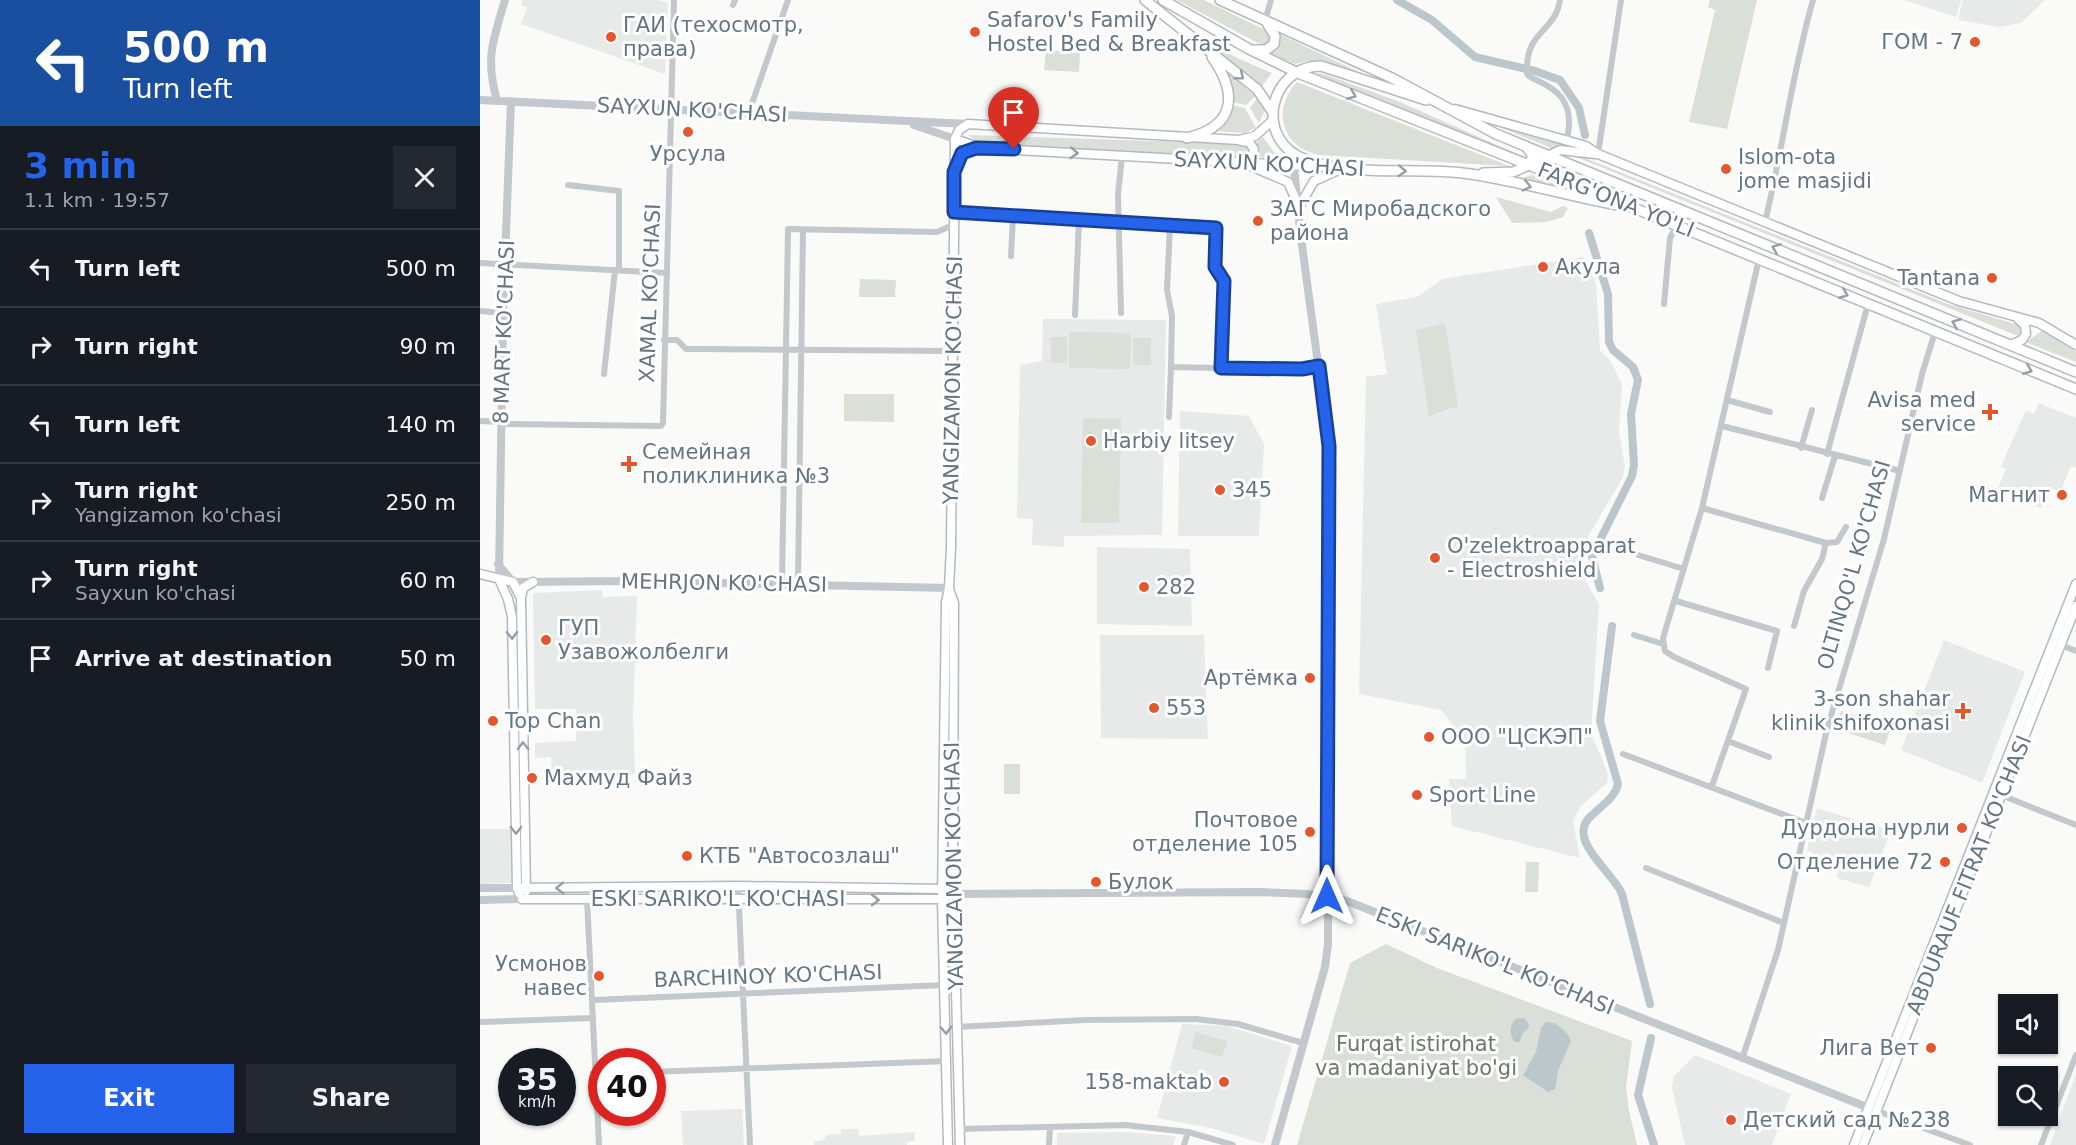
<!DOCTYPE html>
<meta charset="utf-8">
<style>
body{margin:0;font-family:"DejaVu Sans",sans-serif;background:#242831;color:#f1f3f6;height:100vh;display:flex;flex-direction:column;font-size:22px;white-space:nowrap}
*{box-sizing:border-box;margin:0}
p{font-size:20px;color:#9ea1a6}
.icon{flex:none;width:33px;height:33px;fill:none;stroke:currentColor;stroke-width:2;stroke-linecap:round;stroke-linejoin:round}
.map{position:relative;flex:1;overflow:hidden}
.panel{display:flex;flex-direction:column;background:#171b24;width:480px}
.panel>*{flex:none}
.top-card{background:#1a4fa0;color:#fff;overflow:hidden}
.controls{position:absolute;left:1518px;top:994px;display:grid;gap:12px}
.controls a{display:grid;place-items:center;width:60px;height:60px;border-radius:0px;background:#171b24;box-shadow:0 2px 4px #0004;font-size:30px}
.speed{position:absolute;left:18px;top:1048px;display:flex;gap:12px;font-size:30px;font-weight:700;text-align:center}
.speed>*{display:grid;place-content:center;width:78px;height:78px;border-radius:50%;background:#171b24;box-shadow:0 2px 4px #0004;line-height:1}
.speed small{font-size:15px;font-weight:400}
.speed .limit{border:9px solid #d22;background:#fff;color:#111}
.pin{position:absolute;display:grid;place-items:center;width:51px;height:51px;color:#fff;margin:-62px -26px;border-radius:50% 50% 50% 0;rotate:-45deg;box-shadow:0 0 6px #0007}
.pin .icon{rotate:45deg}
.me{position:absolute;width:66px;margin:-33px;rotate:0deg;stroke-linejoin:round;filter:drop-shadow(0 0 4px #0008)}
.turn{display:flex;align-items:center;gap:21px;height:126px;padding:0 24px;font-size:27px}
.turn .icon{width:78px;height:78px;stroke-width:2.5}
.turn b{display:block;font-size:42px;line-height:51px}
.round{display:grid;place-items:center;flex:none;width:63px;height:63px;border-radius:0px;background:#242831}
.overview{display:flex;align-items:center;justify-content:space-between;height:102px;padding:0 24px}
h1{font-size:36px;font-weight:700;line-height:45px;color:#2563eb}
.cta{display:flex;gap:12px;margin-top:auto;padding:12px 24px}
.cta a{flex:1;height:69px;border-radius:0px;background:#2563eb;color:#fff;font-size:24px;font-weight:700;line-height:69px;text-align:center}
.cta a+a{background:#242831;color:#f1f3f6}
ul{padding:0;list-style:none}
li{display:flex;align-items:center;gap:18px;height:78px;padding:0 24px;border-top:2px solid #363941}
li div{flex:1}
li b{display:block;font-size:22px}
li em{font-style:normal}
main{display:flex;flex:1;min-height:0}
.map>svg:first-child{display:block}
</style>
<main>
<section class="panel">
<div class="top-card">
<div class="turn"><svg class="icon" aria-label="left" viewBox="0 0 24 24"><path d="M17 20v-9H6M10 6l-5 5 5 5"/></svg><div><b>500 m</b>Turn left</div></div>
</div>
<div class="overview"><div><h1>3 min</h1><p>1.1 km · 19:57</p></div><a class="round"><svg class="icon" aria-label="close" viewBox="0 0 24 24"><path d="M6 6l12 12M18 6L6 18"/></svg></a></div>
<ul>
<li><svg class="icon" aria-label="left" viewBox="0 0 24 24"><path d="M17 20v-9H6M10 6l-5 5 5 5"/></svg><div><b>Turn left</b></div><em>500 m</em></li>
<li><svg class="icon" aria-label="right" viewBox="0 0 24 24"><path d="M7 20v-9h11M14 6l5 5-5 5"/></svg><div><b>Turn right</b></div><em>90 m</em></li>
<li><svg class="icon" aria-label="left" viewBox="0 0 24 24"><path d="M17 20v-9H6M10 6l-5 5 5 5"/></svg><div><b>Turn left</b></div><em>140 m</em></li>
<li><svg class="icon" aria-label="right" viewBox="0 0 24 24"><path d="M7 20v-9h11M14 6l5 5-5 5"/></svg><div><b>Turn right</b><p>Yangizamon ko'chasi</p></div><em>250 m</em></li>
<li><svg class="icon" aria-label="right" viewBox="0 0 24 24"><path d="M7 20v-9h11M14 6l5 5-5 5"/></svg><div><b>Turn right</b><p>Sayxun ko'chasi</p></div><em>60 m</em></li>
<li><svg class="icon" aria-label="arrive" viewBox="0 0 24 24"><path d="M6 21V4h12l-3 4 3 4H6"/></svg><div><b>Arrive at destination</b></div><em>50 m</em></li>
</ul>
<div class="cta"><a>Exit</a><a>Share</a></div>
</section>
<div class="map">
<svg width="1596" height="1145" viewBox="0 0 1596 1145">
<rect width="100%" height="100%" fill="#fafaf8"/>
<path fill="#e8e9e9" d="M42,0H179L188,3L185,74L41,24L47,8L41,5Z
M1424,0H1481L1476,17Z
M1483,0H1565L1541,23L1520,27L1478,20Z
M1104,257L1116,284L1120,351L1129,359L1142,384L1139,432L1145,467L1143,477L1106,540L1101,555L1106,582L1119,604L1111,733L1128,774L1127,783L1100,807L1093,821L1100,858L972,826L969,779H986L985,740L961,710L879,694L886,377L907,374L896,304L937,297L962,279Z
M563,319L686,320L682,535L584,536V547L552,545L553,519L537,518L540,365L562,361Z
M1559,403L1596,418V468L1591,466L1580,492L1571,488L1561,508L1517,490L1526,469L1521,466L1546,410L1554,414Z
M700,411L769,416L784,444L779,536H698Z
M617,547L710,549L712,626L617,624Z
M122,590L123,597L157,596L153,716L155,774L72,777L71,757L55,758V743L96,741V709H55L53,593Z
M620,635H724L728,739L621,738Z
M1464,640L1545,672L1502,783L1421,750Z
M1337,808L1411,831L1389,887L1357,878L1358,868L1327,850Z
M0,829H33L34,883L0,884Z
M702,1024L747,1026L812,1046L784,1144L731,1128L677,1118Z
M1215,1055L1311,1094L1292,1145H1205L1192,1087L1194,1076Z
M1596,1074V1145H1570Z
M262,1109L264,1145H203L201,1111Z
M361,1129H378L379,1136L435,1132V1141L427,1142V1145H334V1141H342L347,1135L361,1134Z
M645,1132L696,1136L693,1145H577V1133Z"/>
<path fill="#dadfd7" d="M697,0H724L787,31L791,41L785,45L778,43Z
M1230,0H1277L1247,129L1209,122L1235,10L1228,7Z
M695,19L757,58L792,73L781,87Z
M799,34L906,85L844,61H829L815,64L790,53L799,44Z
M566,50L600,53L599,72L564,70Z
M748,73L775,96L766,105L751,102Z
M841,73L920,102L1037,154L834,74Z
M817,82L1029,166L839,155C802,147 791,110 817,82Z
M778,97L785,110L779,123L770,108Z
M751,105L765,108L776,128L764,133L734,131Z
M1019,127L1107,150L1085,146L1074,149Z
M488,135L767,144L771,149L766,157L502,145Z
M783,137L799,159L779,157L780,150L776,143Z
M1095,154L1468,304L1542,326L1543,332L1538,336L1096,157Z
M1053,175L1086,189L1036,179Z
M1016,197L1071,212L1083,206L1088,208L1083,217L1066,222L1032,223Z
M380,279L416,280L415,297H379Z
M965,323L978,406L949,416L936,330Z
M1563,330L1596,352V362L1546,342Z
M589,332L651,333L650,369L589,368Z
M571,337H587V363H571Z
M653,338H671V365H653Z
M364,394H414V422L364,421Z
M603,418L641,419L639,523H601Z
M1361,711L1411,727L1405,745L1356,729Z
M524,764H540V794H524Z
M1046,862H1059L1058,892H1045Z
M906,944L957,968L1152,1041L1146,1087L1149,1111L1157,1145H817L870,963Z
M716,1032L747,1041L742,1057L712,1048Z"/>
<path fill="#bbc7cb" d="M1044,1018L1049,1024L1048,1029L1042,1034L1040,1042H1035C1029,1036 1029,1024 1036,1019Z
M1066,1022C1076,1021 1088,1032 1091,1041L1078,1071L1075,1089L1068,1092L1043,1075L1056,1052L1061,1028Z"/>
<g fill="none" stroke-linecap="round" stroke-linejoin="round">
<path stroke="#bbc7cb" stroke-width="8" d="M917,0L952,20L995,57L1055,71L1080,80L1099,108L1105,135
M1109,233L1128,294L1129,342L1133,350L1153,367L1158,380L1151,414L1154,465L1152,476L1112,556L1120,588
M1132,626L1120,721L1138,784C1135,798 1121,806 1111,816C1085,839 1133,872 1142,894L1170,1004
M1171,1038L1158,1095L1174,1145"/>
<defs>
<path id="secondary" d="M975,109L1106,146L1118,154L1479,301L1559,323L1596,345
M475,139L501,148L844,167
M761,141L769,142L774,149L773,157L766,164L808,182L819,207
M1049,165L1080,150L1115,154
M475,166L482,153L499,148
M819,207L834,181L863,168
M1530,345L1542,340L1546,334L1545,325L1539,320
M0,574L33,582L41,598L46,891
M19,579L28,599L32,617L37,888L39,893
M469,589L474,603L473,872L480,1145
M41,598L43,588L53,582
M37,888L258,886L465,889
M42,899H465
M468,1145L462,901L466,602L469,588L471,547L475,139L479,130L488,124L759,140L775,136L792,121
M1374,1145L1596,584
M1383,1145L1596,606"/>
<path id="primary" d="M665,0L777,89L792,111
M683,0L769,49L818,73L1049,165L1596,389
M740,0L912,78L1016,134L1596,372
M774,50H786L794,44L795,36L787,23
M946,100L841,66C789,66 772,141 827,160C879,178 937,166 990,174C1039,181 1088,196 1137,205
M707,138C756,126 758,94 732,57
M1003,173L1033,172L1049,165L1053,156L1046,146"/>
</defs>
<use href="#secondary" stroke="#b3babf" stroke-width="11"/>
<use href="#primary" stroke="#b5babe" stroke-width="12"/>
<path stroke="#c3c8cc" stroke-width="6" d="M1080,0C1075,33 1045,30 1047,73C1048,83 1100,83 1087,139
M253,5L255,0
M785,21L791,0
M269,112L308,0
M1118,154L1141,0
M88,185L139,191V270
M474,212L736,228L735,267L744,281L741,368L822,369L839,366
M1285,222C1303,148 1312,73 1333,0
M690,226L687,290L692,316L691,367L741,368
M531,256L533,216
M0,263L187,273
M1184,304L1190,238L1197,225
M0,311L23,313
M641,313L638,194L642,157
M595,315L599,220
M184,340H197L206,349H216L473,351
M124,374L135,270
M1247,400L1290,412
M689,417L691,367
M0,421L21,422
M21,424L181,426L183,423L194,0
M1242,426L1420,471
M1321,448L1332,410
M1347,454L1388,304
M1342,498L1355,456
M1222,508L1346,543L1342,559L1324,591L1314,626
M1346,543L1357,542L1366,527
M1158,555L1204,569
M302,584L308,229L457,232L475,224
M318,584L323,230
M1196,601L1297,631L1288,668
M1154,635L1183,644
M1581,645L1596,651
M1248,741L1289,757
M1143,754L1326,823
M1232,786L1266,689L1194,657L1185,651L1183,638L1222,508L1279,259
M1521,795L1596,825
M1166,868L1304,923
M258,886L270,1145
M107,899L119,1145
M113,1000L464,985
M0,1022L113,1018
M477,1027L605,1020L716,1019L758,1024L823,1043
M1262,1059L1298,950L1347,729L1404,539L1442,374L1455,332
M172,1072L467,1061
M1397,1111L1490,1145
M480,1129L645,1125L708,1132L753,1145
M569,1145L570,1128
M704,1145L708,1132
M1561,1145L1596,1055"/>
<path stroke="#c3c8cc" stroke-width="8" d="M0,100L488,124
M17,101C5,57 13,41 25,0
M434,125L475,139
M18,564L33,582L150,581L469,588
M19,579L23,313L31,101
M0,888H37
M473,894L781,892L827,894L867,901L1389,1108
M0,900L42,899
M795,1145L845,967L848,944L849,446L820,230L814,166"/>
<use href="#secondary" stroke="#fff" stroke-width="8"/>
<use href="#primary" stroke="#fff" stroke-width="9"/>
</g>
<defs><path id="oneway-chevron" d="M-2-3.5L2.5 0L-2 3.5" fill="none" stroke-width="1.6" stroke-linecap="round" stroke-linejoin="round" transform="scale(1.5)"/></defs>
<g stroke="#939fa8">
<use href="#oneway-chevron" transform="translate(760 76) rotate(39)"/>
<use href="#oneway-chevron" transform="translate(872 95) rotate(22)"/>
<use href="#oneway-chevron" transform="translate(594 153) rotate(4)"/>
<use href="#oneway-chevron" transform="translate(922 171) rotate(3)"/>
<use href="#oneway-chevron" transform="translate(1047 186) rotate(13)"/>
<use href="#oneway-chevron" transform="translate(1296 248) rotate(-158)"/>
<use href="#oneway-chevron" transform="translate(1364 294) rotate(22)"/>
<use href="#oneway-chevron" transform="translate(1476 323) rotate(-158)"/>
<use href="#oneway-chevron" transform="translate(1548 370) rotate(22)"/>
<use href="#oneway-chevron" transform="translate(32 635) rotate(89)"/>
<use href="#oneway-chevron" transform="translate(43 746) rotate(-91)"/>
<use href="#oneway-chevron" transform="translate(36 830) rotate(89)"/>
<use href="#oneway-chevron" transform="translate(80 888) rotate(179)"/>
<use href="#oneway-chevron" transform="translate(395 900)"/>
<use href="#oneway-chevron" transform="translate(466 1030) rotate(88)"/>
</g>
<g fill="none" stroke-linecap="round" stroke-linejoin="round">
<defs>
<path id="route" d="M534,149L496,148L482,153L474,172V212L736,228L735,267L744,281L741,368L822,369L839,366L849,446L847,896"/>
</defs>
<use href="#route" stroke="#184099" stroke-width="15"/>
<use href="#route" stroke="#2563eb" stroke-width="10"/>
</g>
<g fill="#e4572e" stroke="#fff" stroke-width="2">
<circle cx="495" cy="32" r="6"/>
<circle cx="131" cy="37" r="6"/>
<circle cx="1495" cy="42" r="6"/>
<circle cx="208" cy="132" r="6"/>
<circle cx="1246" cy="169" r="6"/>
<circle cx="778" cy="221" r="6"/>
<circle cx="1063" cy="267" r="6"/>
<circle cx="1512" cy="278" r="6"/>
<path d="M1507 403h6v6h6v6h-6v6h-6v-6h-6v-6h6z"/>
<circle cx="611" cy="441" r="6"/>
<path d="M146 455h6v6h6v6h-6v6h-6v-6h-6v-6h6z"/>
<circle cx="740" cy="490" r="6"/>
<circle cx="1582" cy="495" r="6"/>
<circle cx="955" cy="558" r="6"/>
<circle cx="664" cy="587" r="6"/>
<circle cx="66" cy="640" r="6"/>
<circle cx="830" cy="678" r="6"/>
<circle cx="674" cy="708" r="6"/>
<path d="M1480 702h6v6h6v6h-6v6h-6v-6h-6v-6h6z"/>
<circle cx="13" cy="721" r="6"/>
<circle cx="949" cy="737" r="6"/>
<circle cx="52" cy="778" r="6"/>
<circle cx="937" cy="795" r="6"/>
<circle cx="1482" cy="828" r="6"/>
<circle cx="830" cy="832" r="6"/>
<circle cx="207" cy="856" r="6"/>
<circle cx="1465" cy="862" r="6"/>
<circle cx="616" cy="882" r="6"/>
<circle cx="119" cy="976" r="6"/>
<circle cx="1451" cy="1048" r="6"/>
<circle cx="744" cy="1082" r="6"/>
<circle cx="1251" cy="1120" r="6"/>
</g>
<g text-anchor="middle" dominant-baseline="central" stroke-width="6" stroke-linejoin="round" paint-order="stroke">
<g font-size="21" fill="#657683" stroke="#fff" text-anchor="start">
<text x="507" y="20">Safarov's Family<tspan x="507" dy="24">Hostel Bed &amp; Breakfast</tspan></text>
<text x="143" y="25">ГАИ (техосмотр,<tspan x="143" dy="24">права)</tspan></text>
<text x="1483" y="42" text-anchor="end">ГОМ - 7</text>
<text x="208" y="154" text-anchor="middle">Урсула</text>
<text x="1258" y="157">Islom-ota<tspan x="1258" dy="24">jome masjidi</tspan></text>
<text x="790" y="209">ЗАГС Миробадского<tspan x="790" dy="24">района</tspan></text>
<text x="1075" y="267">Акула</text>
<text x="1500" y="278" text-anchor="end">Tantana</text>
<text x="1496" y="400" text-anchor="end">Avisa med<tspan x="1496" dy="24">service</tspan></text>
<text x="623" y="441">Harbiy litsey</text>
<text x="162" y="452">Семейная<tspan x="162" dy="24">поликлиника №3</tspan></text>
<text x="752" y="490">345</text>
<text x="1570" y="495" text-anchor="end">Магнит</text>
<text x="967" y="546">O'zelektroapparat<tspan x="967" dy="24">- Electroshield</tspan></text>
<text x="676" y="587">282</text>
<text x="78" y="628">ГУП<tspan x="78" dy="24">Узавожолбелги</tspan></text>
<text x="818" y="678" text-anchor="end">Артёмка</text>
<text x="1470" y="699" text-anchor="end">3-son shahar<tspan x="1470" dy="24">klinik shifoxonasi</tspan></text>
<text x="686" y="708">553</text>
<text x="25" y="721">Top Chan</text>
<text x="961" y="737">ООО "ЦСКЭП"</text>
<text x="64" y="778">Махмуд Файз</text>
<text x="949" y="795">Sport Line</text>
<text x="818" y="820" text-anchor="end">Почтовое<tspan x="818" dy="24">отделение 105</tspan></text>
<text x="1470" y="828" text-anchor="end">Дурдона нурли</text>
<text x="219" y="856">КТБ "Автосозлаш"</text>
<text x="1453" y="862" text-anchor="end">Отделение 72</text>
<text x="628" y="882">Булок</text>
<text x="107" y="964" text-anchor="end">Усмонов<tspan x="107" dy="24">навес</tspan></text>
<text x="1439" y="1048" text-anchor="end">Лига Вет</text>
<text x="732" y="1082" text-anchor="end">158-maktab</text>
<text x="1263" y="1120">Детский сад №238</text>
</g>
<g font-size="21" fill="#657683" stroke="#fff">
<text transform="translate(212 110) rotate(3)">SAYXUN KO'CHASI</text>
<text transform="translate(789 164) rotate(3)">SAYXUN KO'CHASI</text>
<text transform="translate(1136 200) rotate(22)">FARG'ONA YO'LI</text>
<text transform="translate(170 293) rotate(-88)">XAMAL KO'CHASI</text>
<text transform="translate(24 332) rotate(-88)">8 MART KO'CHASI</text>
<text transform="translate(473 380) rotate(-89)">YANGIZAMON KO'CHASI</text>
<text transform="translate(1374 565) rotate(-74)">OLTINQO'L KO'CHASI</text>
<text transform="translate(244 583) rotate(1)">MEHRJON KO'CHASI</text>
<text transform="translate(474 866) rotate(-91)">YANGIZAMON KO'CHASI</text>
<text transform="translate(1489 875) rotate(-68)">ABDURAUF FITRAT KO'CHASI</text>
<text x="238" y="899">ESKI SARIKO'L KO'CHASI</text>
<text transform="translate(1015 961) rotate(22)">ESKI SARIKO'L KO'CHASI</text>
<text transform="translate(288 976) rotate(-2)">BARCHINOY KO'CHASI</text>
</g>
<g font-size="21" fill="#687a64" stroke="#fff">
<text x="936" y="1044">Furqat istirohat<tspan x="936" dy="24">va madaniyat bo'gi</tspan></text>
</g>
</g>
</svg>
<div class="controls">
<a><svg class="icon" aria-label="sound" viewBox="0 0 24 24"><path d="M4 9h4l5-4v14l-5-4H4zM17 9q2 3 0 6"/></svg></a>
<a><svg class="icon" aria-label="search" viewBox="0 0 24 24"><circle cx="10" cy="10" r="6"/><path d="M15 15l6 6"/></svg></a>
</div>
<div class="speed"><div>35<small>km/h</small></div><div class="limit">40</div></div>
<div class="pin" style="left:534px;top:149px;background:#d93025"><svg class="icon" aria-label="arrive" viewBox="0 0 24 24"><path d="M6 21V4h12l-3 4 3 4H6"/></svg></div>
<svg class="me" style="left:847px;top:896px" viewBox="-20 -20 40 40"><path d="M0-17L14 15 0 8-14 15z" fill="#2563eb" stroke="#fff" stroke-width="4"/></svg>
</div>
</main>
